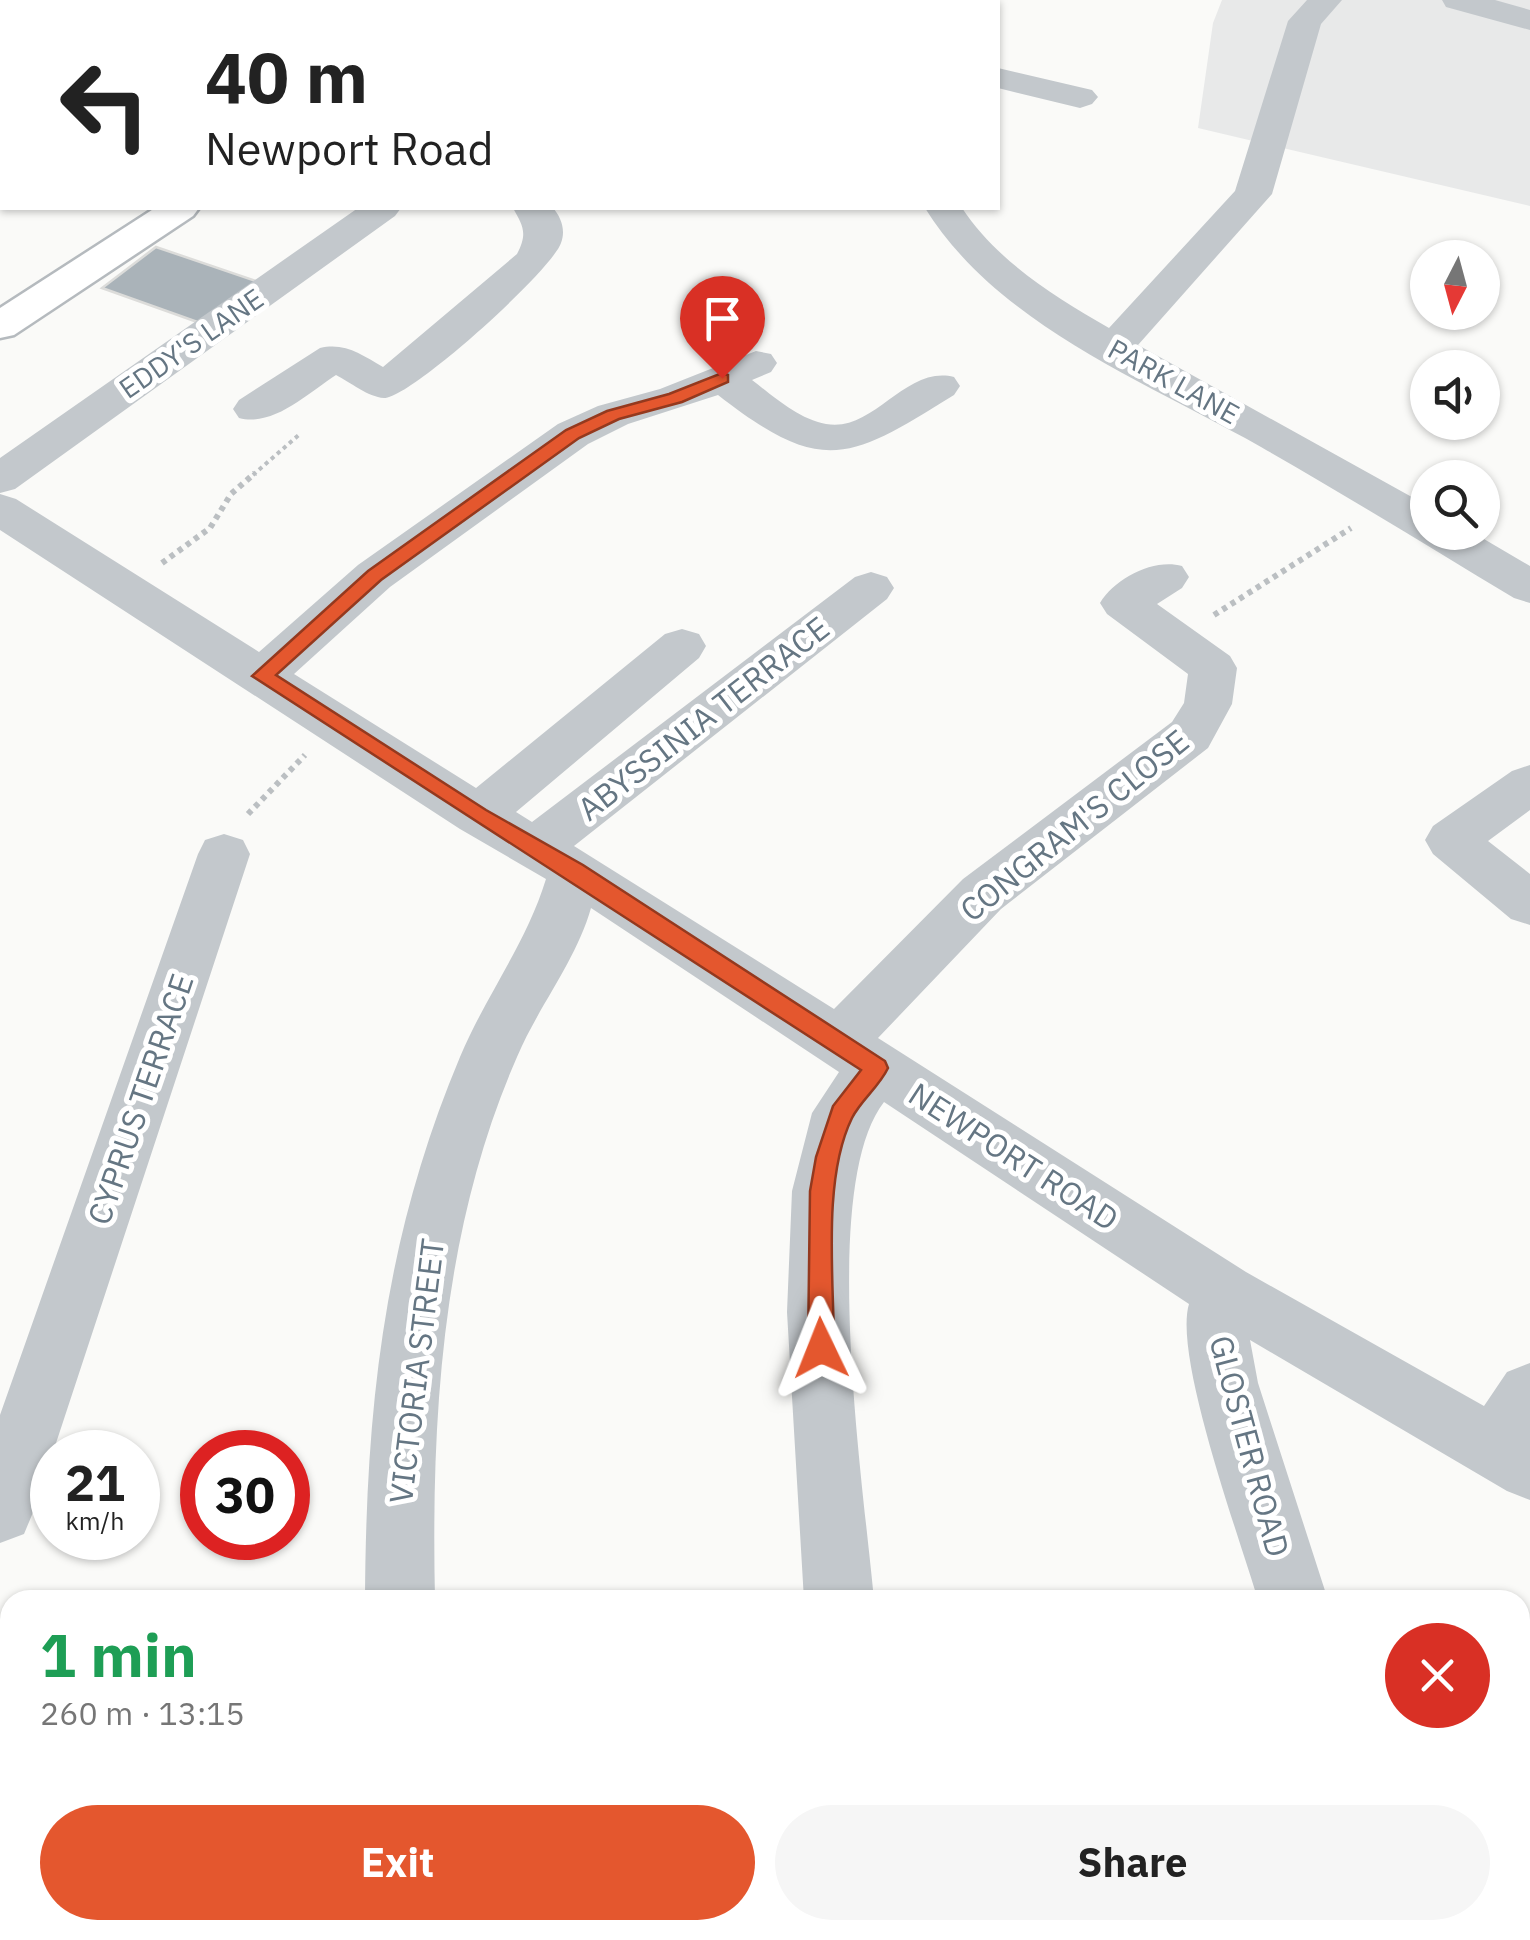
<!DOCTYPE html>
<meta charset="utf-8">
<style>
body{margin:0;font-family:"IBM Plex Sans",sans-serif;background:#f6f6f6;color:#222;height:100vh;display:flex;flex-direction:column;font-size:38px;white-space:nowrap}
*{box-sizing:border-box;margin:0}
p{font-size:32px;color:#767676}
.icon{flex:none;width:55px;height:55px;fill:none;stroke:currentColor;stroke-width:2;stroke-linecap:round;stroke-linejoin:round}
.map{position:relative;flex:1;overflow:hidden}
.panel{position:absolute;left:0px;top:1590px;width:1530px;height:350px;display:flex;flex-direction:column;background:#fff;border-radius:30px 30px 0 0;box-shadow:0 2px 8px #0004}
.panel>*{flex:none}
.top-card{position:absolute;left:0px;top:0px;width:1000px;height:210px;box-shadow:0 2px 8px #0004;background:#fff;color:#222;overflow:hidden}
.needle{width:65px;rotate:186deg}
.fabs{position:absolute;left:1410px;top:240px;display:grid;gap:20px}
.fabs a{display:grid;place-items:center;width:90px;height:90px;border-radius:50%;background:#fff;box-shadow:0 2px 8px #0004;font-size:50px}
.speed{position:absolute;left:30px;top:1430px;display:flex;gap:20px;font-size:50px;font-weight:700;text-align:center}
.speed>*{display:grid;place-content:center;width:130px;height:130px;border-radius:50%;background:#fff;box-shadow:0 2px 8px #0004;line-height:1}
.speed small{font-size:25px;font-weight:400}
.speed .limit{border:15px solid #d22;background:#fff;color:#111}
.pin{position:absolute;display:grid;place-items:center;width:85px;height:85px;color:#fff;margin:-102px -42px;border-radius:50% 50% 50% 0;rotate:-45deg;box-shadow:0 0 10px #0007}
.pin .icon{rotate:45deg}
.me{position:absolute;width:110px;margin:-55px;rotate:358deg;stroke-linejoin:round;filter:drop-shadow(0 0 8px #0008)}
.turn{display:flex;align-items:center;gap:35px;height:210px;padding:0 40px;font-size:45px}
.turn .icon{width:130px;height:130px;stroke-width:2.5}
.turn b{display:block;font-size:70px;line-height:85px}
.round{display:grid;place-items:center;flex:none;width:105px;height:105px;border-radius:52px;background:#f6f6f6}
.summary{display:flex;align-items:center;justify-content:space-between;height:170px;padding:0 40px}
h1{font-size:60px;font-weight:700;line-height:75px;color:#1e9e55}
.action{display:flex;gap:20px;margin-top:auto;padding:20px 40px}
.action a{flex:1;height:115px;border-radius:60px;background:#e4572e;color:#fff;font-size:40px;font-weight:700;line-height:115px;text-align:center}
.action a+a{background:#f6f6f6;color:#222}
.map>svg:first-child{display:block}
</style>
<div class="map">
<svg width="1530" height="1940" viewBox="0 0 1530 1940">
<rect width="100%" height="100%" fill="#fafaf8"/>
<path fill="#e8e9e9" d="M1222,0H1530V206L1198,128L1213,23Z"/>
<path fill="#aab3b9" stroke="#dcdcda" stroke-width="2.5" d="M156,247L256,281L203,324L102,288Z"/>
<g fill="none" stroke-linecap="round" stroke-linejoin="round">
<defs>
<path id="major" d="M155,208H199L193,216L14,335L0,338V308Z"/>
</defs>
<use href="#major" stroke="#b5babe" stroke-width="5"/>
<path stroke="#bbbfc2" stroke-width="4" stroke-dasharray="4 4" stroke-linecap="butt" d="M253,475L301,433"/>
<path stroke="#bbbfc2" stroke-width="6" stroke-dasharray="5 5" stroke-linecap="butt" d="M162,563L210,528L231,494L255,473
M1214,615L1351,528
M248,814L305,755"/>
<path fill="#c3c8cc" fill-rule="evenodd" d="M27,0H64L65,2H28Z
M543,0H592L593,2H544Z
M1307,0H1342L1321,24L1272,194L1138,345L1428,506V532H1472L1530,566V603L1514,598C1429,547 1347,496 1261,447C1144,381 998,325 925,208H962C997,261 1054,296 1109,328L1235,191L1288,21Z
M1442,0H1495L1530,10V30L1446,7Z
M998,68L1092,90L1098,97L1092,104L1080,108L998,88Z
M358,208H401L395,216L15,489L0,493V458Z
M513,208H553C561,217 566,230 561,243C552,270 411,398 384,398C368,397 350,382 336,375C308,393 274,427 239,418L233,409L239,400L320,348C345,342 362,355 383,367L517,254C528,233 523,226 513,208Z
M756,351L771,354L777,363L771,372L752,380C773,396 798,419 826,424C874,433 905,365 954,377L960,386L954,395C848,461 822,476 718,395L628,424L588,444L390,587L294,674L476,788L665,634L682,629L699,634L706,646L699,658L516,812L532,822L855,577L871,572L887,577L894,588L887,599L574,846L834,1009L963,879L1172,722L1184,703L1188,674L1107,614L1100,603C1115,578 1154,558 1182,566L1189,577L1182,588L1157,604L1230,656L1237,668L1232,704L1208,748L1001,909L878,1038L1246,1272L1484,1406L1507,1372L1530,1363V1500L1507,1491L1250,1340L1258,1383L1328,1600H1258C1240,1539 1173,1356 1189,1304L884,1102C818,1187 864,1488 874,1600H804L787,1312L792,1191L812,1113L839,1072L591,908C576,961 538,1007 517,1057C442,1228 431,1417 435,1600H365C366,1406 384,1238 460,1057C486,995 526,944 546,879L460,829L0,530V494L16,499L259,652L358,565L558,424L598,406L660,389Z
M1530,765V810L1488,841L1530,874V925L1511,919L1433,854L1425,840L1433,826L1512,771Z
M224,834L243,840L250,854L34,1510L24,1534L0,1543V1415L198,854L205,840Z
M358,1930H434L435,1940H357Z
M853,1930H929L932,1940H854Z
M1368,1930H1444L1449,1940H1371Z"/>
<use href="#major" fill="#fff" fill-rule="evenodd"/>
</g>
<path fill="#e4572e" stroke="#94391e" stroke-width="2.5" d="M722,373L728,375V382L682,402L619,419L579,438L381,580L276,675L486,810L583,865L885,1061L888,1068C879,1087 861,1100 852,1118C822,1179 834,1281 834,1348L830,1357L821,1361L811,1357L808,1348L810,1191L816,1157L833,1106L861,1070L252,676L368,571L566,430L607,411L669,394Z"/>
<g text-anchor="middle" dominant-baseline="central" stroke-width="10" stroke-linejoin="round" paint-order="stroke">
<g font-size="28" fill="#657683" stroke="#fff">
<text transform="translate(191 343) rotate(-35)">EDDY'S LANE</text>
<text transform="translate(1174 381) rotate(29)">PARK LANE</text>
</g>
<g font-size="32" fill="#657683" stroke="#fff">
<text transform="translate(703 718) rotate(-38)">ABYSSINIA TERRACE</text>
<text transform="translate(1074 825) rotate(-39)">CONGRAM'S CLOSE</text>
<text transform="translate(140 1099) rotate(-71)">CYPRUS TERRACE</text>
<text transform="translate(1014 1156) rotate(33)">NEWPORT ROAD</text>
<text transform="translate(416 1371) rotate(-83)">VICTORIA STREET</text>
<text transform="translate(1250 1446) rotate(75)">GLOSTER ROAD</text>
</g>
</g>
</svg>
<div class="fabs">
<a><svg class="needle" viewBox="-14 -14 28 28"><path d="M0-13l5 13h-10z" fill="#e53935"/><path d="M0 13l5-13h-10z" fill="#767676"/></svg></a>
<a><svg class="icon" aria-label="sound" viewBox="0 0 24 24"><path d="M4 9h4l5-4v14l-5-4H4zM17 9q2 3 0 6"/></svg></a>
<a><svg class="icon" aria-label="search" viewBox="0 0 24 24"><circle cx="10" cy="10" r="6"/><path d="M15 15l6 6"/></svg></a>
</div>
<div class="speed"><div>21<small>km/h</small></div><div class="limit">30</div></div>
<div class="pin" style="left:722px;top:378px;background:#d93025"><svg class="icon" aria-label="arrive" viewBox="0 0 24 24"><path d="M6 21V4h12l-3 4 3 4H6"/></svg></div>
<svg class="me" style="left:821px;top:1348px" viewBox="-20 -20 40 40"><path d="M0-17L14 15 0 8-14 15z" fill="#e4572e" stroke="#fff" stroke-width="4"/></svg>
<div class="top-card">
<div class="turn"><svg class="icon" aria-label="left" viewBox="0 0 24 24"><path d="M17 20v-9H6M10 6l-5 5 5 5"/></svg><div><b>40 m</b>Newport Road</div></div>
</div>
<section class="panel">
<div class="summary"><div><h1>1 min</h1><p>260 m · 13:15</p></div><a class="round" style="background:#d93025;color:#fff"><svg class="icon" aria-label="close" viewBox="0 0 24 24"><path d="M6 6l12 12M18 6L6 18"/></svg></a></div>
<div class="action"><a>Exit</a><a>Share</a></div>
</section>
</div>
